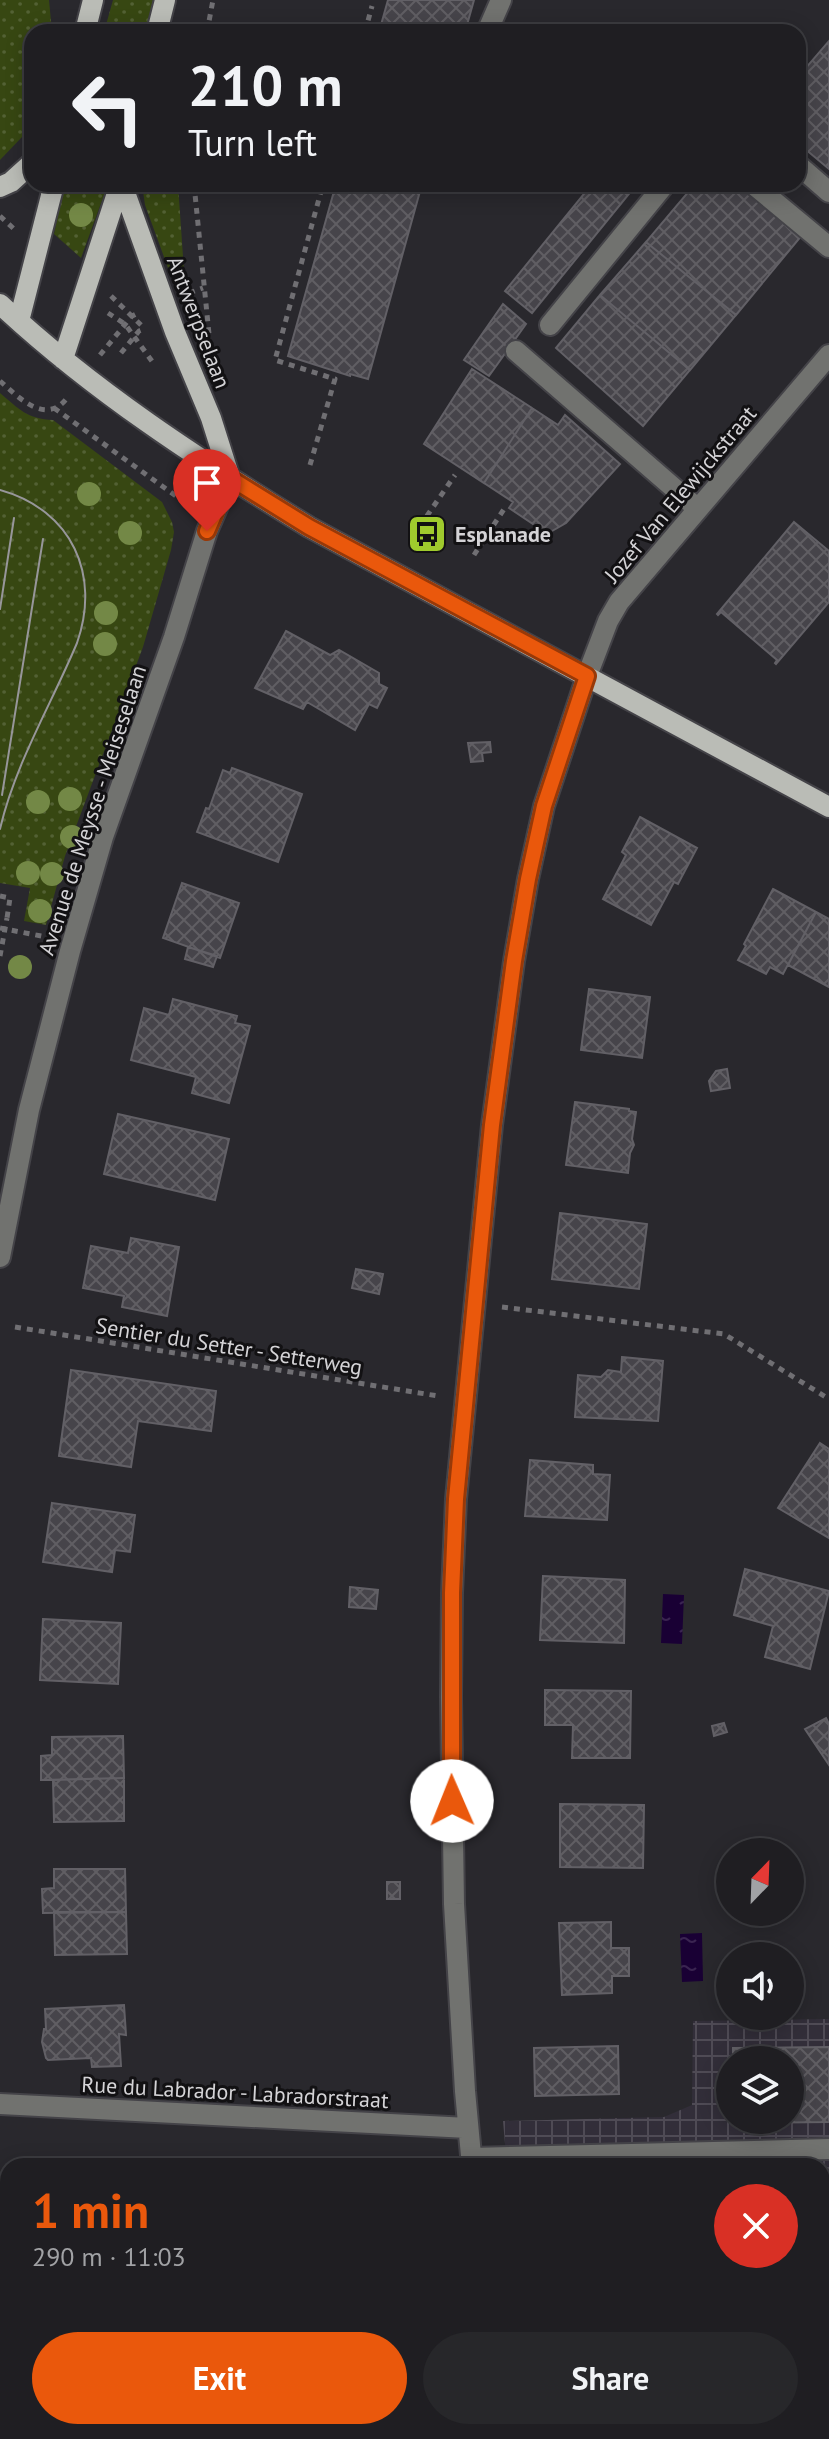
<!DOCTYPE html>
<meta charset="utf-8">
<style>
body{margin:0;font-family:"PT Sans",sans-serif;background:#27272a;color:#f1f3f6;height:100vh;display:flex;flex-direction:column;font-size:30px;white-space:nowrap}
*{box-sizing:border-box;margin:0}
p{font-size:26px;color:#a1a2a5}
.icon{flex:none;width:44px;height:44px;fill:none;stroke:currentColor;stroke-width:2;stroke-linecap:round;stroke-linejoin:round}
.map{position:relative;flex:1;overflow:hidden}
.sheet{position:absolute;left:0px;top:2158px;width:830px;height:282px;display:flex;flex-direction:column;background:#1f1e22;border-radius:24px 24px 0 0;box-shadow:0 4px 20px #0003,0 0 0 2px #3c3c40}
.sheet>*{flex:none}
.hud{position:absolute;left:24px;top:24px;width:782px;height:168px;border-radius:24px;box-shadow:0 4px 20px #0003,0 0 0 2px #3c3c40;background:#1f1e22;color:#f1f3f6;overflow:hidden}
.needle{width:52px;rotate:23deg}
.controls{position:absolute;left:716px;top:1838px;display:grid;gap:16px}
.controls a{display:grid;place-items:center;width:88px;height:88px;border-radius:50%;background:#1f1e22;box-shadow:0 4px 20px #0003,0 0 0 2px #3c3c40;font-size:40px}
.pin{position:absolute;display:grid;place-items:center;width:68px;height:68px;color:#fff;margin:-82px -34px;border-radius:50% 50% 50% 0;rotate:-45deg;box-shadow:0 0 8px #0007}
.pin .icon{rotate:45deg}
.me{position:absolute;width:88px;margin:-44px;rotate:359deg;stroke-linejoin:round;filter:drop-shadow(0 0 6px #0008)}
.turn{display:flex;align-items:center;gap:28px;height:168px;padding:0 32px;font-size:36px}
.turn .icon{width:104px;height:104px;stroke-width:2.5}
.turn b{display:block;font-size:56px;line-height:68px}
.round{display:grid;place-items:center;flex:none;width:84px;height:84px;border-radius:42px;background:#27272a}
.summary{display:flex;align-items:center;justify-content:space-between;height:136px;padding:0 32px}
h1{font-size:48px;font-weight:600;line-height:60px;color:#ea580c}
.button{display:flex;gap:16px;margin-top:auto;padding:16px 32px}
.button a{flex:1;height:92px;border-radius:48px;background:#ea580c;color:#fff;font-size:32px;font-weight:600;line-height:92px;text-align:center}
.button a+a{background:#27272a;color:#f1f3f6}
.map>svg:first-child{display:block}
</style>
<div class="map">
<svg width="829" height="2439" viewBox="0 0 829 2439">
<defs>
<pattern id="industrial-grid" width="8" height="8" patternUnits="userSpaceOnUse" patternTransform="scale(2)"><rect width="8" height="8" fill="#322e39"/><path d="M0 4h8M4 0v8" fill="none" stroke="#4f4b55"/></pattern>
<pattern id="grass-dots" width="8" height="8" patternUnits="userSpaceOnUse" patternTransform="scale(2)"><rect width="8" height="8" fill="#374712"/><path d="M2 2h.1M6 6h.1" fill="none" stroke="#536134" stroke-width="1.8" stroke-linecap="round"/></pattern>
<pattern id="water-ripples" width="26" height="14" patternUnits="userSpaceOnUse" patternTransform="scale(2)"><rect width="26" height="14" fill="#190034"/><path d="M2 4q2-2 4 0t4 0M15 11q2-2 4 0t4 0" fill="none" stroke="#3a2451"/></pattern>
<pattern id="building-cross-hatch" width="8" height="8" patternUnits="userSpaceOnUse" patternTransform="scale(2)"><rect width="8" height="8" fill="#46444a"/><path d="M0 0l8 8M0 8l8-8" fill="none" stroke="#605e63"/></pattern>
</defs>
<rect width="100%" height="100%" fill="#29282d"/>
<path fill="url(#industrial-grid)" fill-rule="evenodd" d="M829,2019V2439H696L695,2432H822V2166H507L503,2121L664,2117L692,2105L693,2021ZM730,2060H790V2120H730Z"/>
<path fill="url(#grass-dots)" d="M0,0H49L52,32H32V118L22,137L0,160Z
M113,0H153L145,32H104Z
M65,184H108L81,258L54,234Z
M142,184H178L184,271L171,276L145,205Z
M0,393C19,409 27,419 53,420L162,502L172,522L174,532L171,550L143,647L65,856L46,925L24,921L30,888L0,883Z"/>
<path fill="url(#water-ripples)" d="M663,1594L684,1595L682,1644L661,1643Z
M702,1933L703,1981L682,1982L680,1934Z"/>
<path fill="url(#building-cross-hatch)" stroke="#626066" stroke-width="2" d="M388,0H474L465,32H379Z
M829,41V169L798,143V77Z
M336,184H422L368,379L350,374V376L288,356Z
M592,184H637L532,313L505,291Z
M695,184H742L802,235L736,315L646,242Z
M646,242L736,315L690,370L600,295Z
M600,295L690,370L643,426L556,348Z
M503,304L526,324L489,376L464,360Z
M472,369L532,408L484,483L424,444Z
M532,408L558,425L565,415L620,464L566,523L552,531L539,528L509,508L513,502L484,483Z
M794,522L829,551V602L776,664L775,663L777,660L721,612L718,615L717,614Z
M286,631L330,655L339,650L379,673V684L387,688L377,708L369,704L355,730L307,702L303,709L255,688Z
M490,742L491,752L482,753L483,761L471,762L468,743Z
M232,768L302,794L278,862L197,832L206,808L209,809L223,770L230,773Z
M640,817L697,848L678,884L674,882L651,925L603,899L626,855L622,852Z
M182,883L239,903L220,958L163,938Z
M773,889L816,912L783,974L770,967L766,974L738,960L746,946L744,944Z
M816,912L829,919V987L788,965Z
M188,947L217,956L213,967L185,959Z
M589,989L650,997L642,1058L581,1050Z
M173,999L237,1016L235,1023L250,1026L229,1103L192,1093L196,1077L131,1060L144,1008L169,1015Z
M727,1069L730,1088L711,1091L709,1081L716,1071Z
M575,1102L629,1109V1111L636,1112L632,1139L634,1145L630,1153L628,1173L566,1165Z
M118,1114L229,1139L215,1200L104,1174Z
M560,1213L647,1224L639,1289L552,1279Z
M131,1238L179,1247L167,1316L122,1307L124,1296L83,1288L91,1246L128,1253Z
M356,1269L383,1274L379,1294L352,1288Z
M622,1357L663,1361L658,1421L575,1417L578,1375L601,1377L608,1370L621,1372Z
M71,1370L216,1391L211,1431L138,1421L131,1467L59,1456Z
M820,1443L829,1449V1538L778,1508Z
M530,1460L593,1465V1474L610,1475L607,1520L525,1516Z
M52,1503L135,1515L130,1552L115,1550L112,1572L43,1562Z
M745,1569L829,1591L810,1669L765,1657L773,1626L734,1615Z
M543,1576L625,1580L624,1643L540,1640Z
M350,1587L378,1590L376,1609L349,1607Z
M43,1619L121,1623L118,1684L40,1680Z
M545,1690L631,1691L630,1758H572L573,1725H545Z
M826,1718L829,1724V1765L805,1729Z
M724,1723L727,1732L714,1736L712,1726Z
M123,1736L124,1778L41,1780V1756L52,1755V1737Z
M124,1778V1821L54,1822L53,1780Z
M560,1804L644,1805L643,1868L560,1867Z
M54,1869H125L126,1912L43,1913L42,1889L54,1888Z
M387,1882H400V1899H387Z
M54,1912H126L127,1954L55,1955Z
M611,1922V1948H629V1976H612V1993L562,1995L559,1923Z
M124,2005L126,2035L119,2034L121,2066L92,2067L91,2058L48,2060L46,2058L42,2042L44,2029H46L45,2009Z
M618,2046L619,2094L535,2096L534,2048Z
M829,2047V2122L734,2123V2120H790V2060H733V2048Z
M129,2160V2166H75Z
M822,2177H829V2232H822Z
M83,2432H175L113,2439H84Z"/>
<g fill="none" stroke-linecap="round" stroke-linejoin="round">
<defs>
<path id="minor" d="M487,32L501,0
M798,165L829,192
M753,184L829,247
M550,325L665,184
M516,351L698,509
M0,1257L29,1110L70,951L103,837L174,637L207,531L230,478
M0,2104L468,2128
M472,2158L829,2149
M472,2166L465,2091L454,1904L451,1697L452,1593L456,1499L470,1353L492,1125L514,961L528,879L544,806L587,676L608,621L619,602L829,355
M0,2428L2,2439
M501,2432L502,2439"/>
<path id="major" d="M85,32L93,0
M157,32L165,0
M122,184L175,332L211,418L230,478
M0,187L11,182L32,163
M0,304C93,391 201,461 309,527L829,807
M19,321L54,184
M63,359L120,184"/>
</defs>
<use href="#minor" stroke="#444348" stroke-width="24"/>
<use href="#major" stroke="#444348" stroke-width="24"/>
<path stroke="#706f73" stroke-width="5" stroke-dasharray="6 6" stroke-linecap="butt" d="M207,32L213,0
M365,32L372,6
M194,184L209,334
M0,216L14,229
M189,293L203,288
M111,296L141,325
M108,313L125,324L154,364
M121,353L139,331L144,329
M100,355L132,316L138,313
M0,381C18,397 46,426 67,398
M54,408L180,499L190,495
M310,465L335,379L275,360L323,184
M420,526L455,475
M474,555L504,509
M0,896L10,898L7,918
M0,928L46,937
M502,1307L724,1334L829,1399
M15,1327L438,1396"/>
<use href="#minor" stroke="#71726f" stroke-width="20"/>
<use href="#major" stroke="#babcb6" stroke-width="20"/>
<path stroke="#97969a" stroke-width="2" d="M0,490C72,510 101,575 77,643C51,705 15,764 0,829
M0,609L14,518
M2,795L43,539"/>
<path stroke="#706f73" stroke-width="5" stroke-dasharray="6 6" stroke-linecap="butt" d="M0,956L7,918"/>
</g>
<g fill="#738846">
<circle cx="81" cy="215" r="12"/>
<circle cx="89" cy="494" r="12"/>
<circle cx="130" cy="533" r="12"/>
<circle cx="106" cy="613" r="12"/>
<circle cx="105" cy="644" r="12"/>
<circle cx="70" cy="799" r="12"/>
<circle cx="38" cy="802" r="12"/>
<circle cx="72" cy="837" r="12"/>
<circle cx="28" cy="873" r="12"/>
<circle cx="52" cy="874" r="12"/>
<circle cx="40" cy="911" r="12"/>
<circle cx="20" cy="967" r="12"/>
</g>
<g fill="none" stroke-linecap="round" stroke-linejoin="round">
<defs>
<path id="route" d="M207,531L230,478L309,527L587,676L544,806L528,879L514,961L492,1125L456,1499L452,1593V1801"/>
</defs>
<use href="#route" stroke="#983908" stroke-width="20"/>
<use href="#route" stroke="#ea580c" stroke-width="14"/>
</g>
<defs>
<symbol id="bus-square" viewBox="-11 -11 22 22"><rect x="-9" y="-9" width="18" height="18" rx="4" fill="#9fca2d" stroke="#121113"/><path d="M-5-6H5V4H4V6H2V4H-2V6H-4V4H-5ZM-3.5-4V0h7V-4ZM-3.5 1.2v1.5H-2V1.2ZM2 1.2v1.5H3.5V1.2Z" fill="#111"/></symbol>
</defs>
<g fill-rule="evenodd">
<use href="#bus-square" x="405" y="512" width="44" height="44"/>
</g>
<g text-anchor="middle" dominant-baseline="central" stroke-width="6" stroke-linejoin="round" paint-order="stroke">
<g font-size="22" fill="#d4d3d6" stroke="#121113">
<text transform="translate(199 322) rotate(69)">Antwerpselaan</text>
<text transform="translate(680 494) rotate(-50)">Jozef Van Elewijckstraat</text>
<text transform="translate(92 810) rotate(-72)">Avenue de Meysse - Meiseselaan</text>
<text transform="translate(229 1346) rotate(9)">Sentier du Setter - Setterweg</text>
<text transform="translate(235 2092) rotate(3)">Rue du Labrador - Labradorstraat</text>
</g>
<g font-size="22" font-weight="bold" fill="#d4d3d6" stroke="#121113" text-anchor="start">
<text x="455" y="534">Esplanade</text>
</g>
</g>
</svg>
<div class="controls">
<a><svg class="needle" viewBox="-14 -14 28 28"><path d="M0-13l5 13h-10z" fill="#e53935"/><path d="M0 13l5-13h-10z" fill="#a1a2a5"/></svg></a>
<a><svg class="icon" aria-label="sound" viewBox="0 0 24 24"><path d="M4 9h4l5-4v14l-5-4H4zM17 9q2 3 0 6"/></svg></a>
<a><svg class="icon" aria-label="layers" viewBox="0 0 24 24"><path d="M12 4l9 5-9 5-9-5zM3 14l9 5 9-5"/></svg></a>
</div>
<div class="pin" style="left:207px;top:531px;background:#d93025"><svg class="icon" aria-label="arrive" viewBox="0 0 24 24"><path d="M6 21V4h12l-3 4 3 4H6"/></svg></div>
<svg class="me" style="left:452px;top:1801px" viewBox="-20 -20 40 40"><circle r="19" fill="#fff"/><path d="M0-13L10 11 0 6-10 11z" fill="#ea580c"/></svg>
<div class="hud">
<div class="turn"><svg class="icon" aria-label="left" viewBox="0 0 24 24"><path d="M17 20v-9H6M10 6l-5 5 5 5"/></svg><div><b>210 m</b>Turn left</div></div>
</div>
<section class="sheet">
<div class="summary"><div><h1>1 min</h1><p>290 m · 11:03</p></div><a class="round" style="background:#d93025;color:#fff"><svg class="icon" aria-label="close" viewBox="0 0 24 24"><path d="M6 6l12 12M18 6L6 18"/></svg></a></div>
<div class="button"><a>Exit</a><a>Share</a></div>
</section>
</div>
